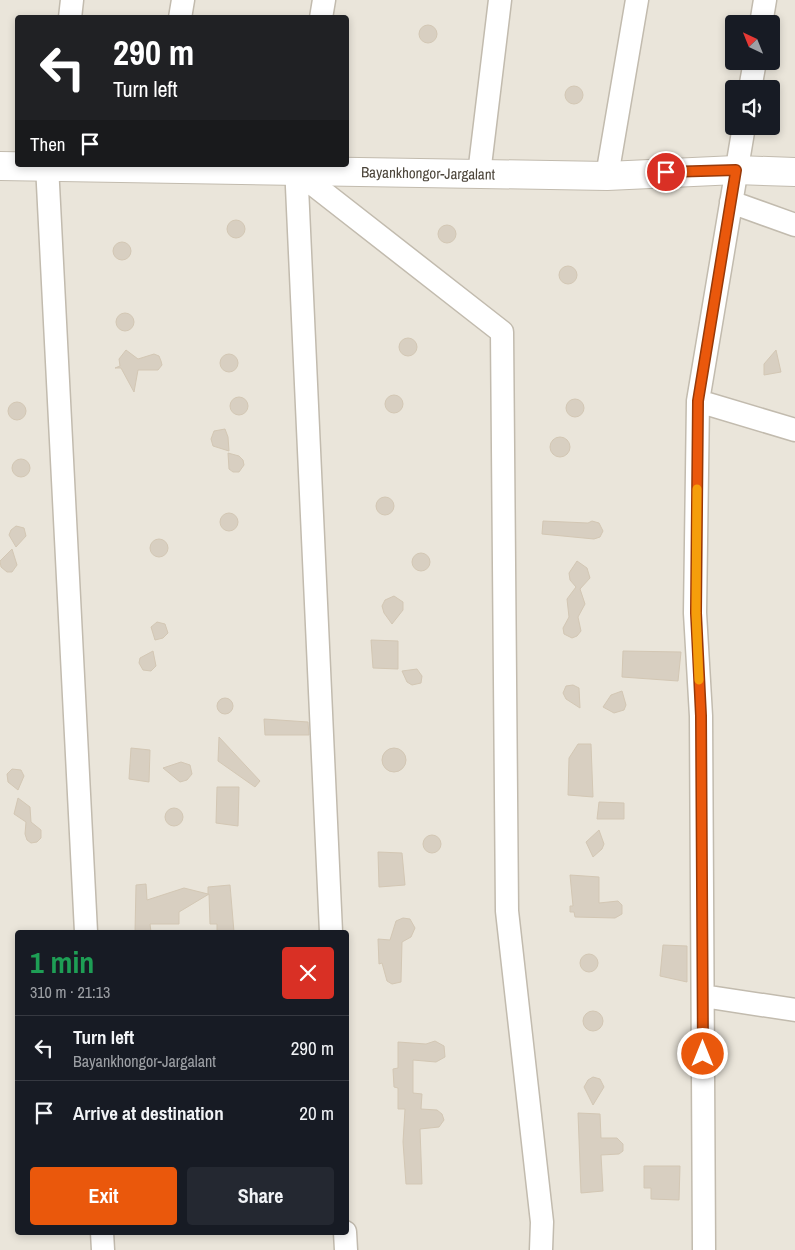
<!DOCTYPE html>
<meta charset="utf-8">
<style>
body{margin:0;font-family:"Archivo Narrow",sans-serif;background:#242831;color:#f1f3f6;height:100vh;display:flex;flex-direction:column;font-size:19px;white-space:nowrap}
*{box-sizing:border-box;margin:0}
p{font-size:16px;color:#9ea1a6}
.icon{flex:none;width:28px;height:28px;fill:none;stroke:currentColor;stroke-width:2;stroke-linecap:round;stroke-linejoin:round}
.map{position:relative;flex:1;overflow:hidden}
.panel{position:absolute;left:15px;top:930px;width:334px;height:305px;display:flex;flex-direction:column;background:#171b24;border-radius:5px;box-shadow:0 2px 8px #0003}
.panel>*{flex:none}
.banner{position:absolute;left:15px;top:15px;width:334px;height:152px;border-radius:5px;box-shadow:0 2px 8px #0003;background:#202124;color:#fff;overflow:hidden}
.needle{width:32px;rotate:317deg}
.controls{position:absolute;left:725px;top:15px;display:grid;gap:10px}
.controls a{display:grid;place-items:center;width:55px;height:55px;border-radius:5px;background:#171b24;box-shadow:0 2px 8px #0003;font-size:25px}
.pin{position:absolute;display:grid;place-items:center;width:42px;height:42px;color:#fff;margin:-21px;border:2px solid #fff;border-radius:50%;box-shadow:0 1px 5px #0007}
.me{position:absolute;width:55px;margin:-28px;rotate:0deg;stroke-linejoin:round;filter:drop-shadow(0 0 4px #0008)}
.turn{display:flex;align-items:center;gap:18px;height:105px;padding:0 15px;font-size:22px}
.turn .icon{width:65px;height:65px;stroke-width:2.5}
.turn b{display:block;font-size:35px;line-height:42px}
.then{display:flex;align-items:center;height:48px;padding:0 15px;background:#0003;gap:10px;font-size:19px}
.round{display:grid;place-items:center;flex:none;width:52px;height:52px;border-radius:5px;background:#242831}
.overview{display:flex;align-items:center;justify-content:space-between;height:85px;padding:0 15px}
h1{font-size:30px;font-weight:800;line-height:38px;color:#1e9e55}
.primary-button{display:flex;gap:10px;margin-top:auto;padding:10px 15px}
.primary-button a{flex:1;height:58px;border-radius:5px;background:#ea580c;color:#fff;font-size:20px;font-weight:800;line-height:58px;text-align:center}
.primary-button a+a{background:#242831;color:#f1f3f6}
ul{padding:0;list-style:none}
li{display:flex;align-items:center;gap:15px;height:65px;padding:0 15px;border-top:1px solid #363941}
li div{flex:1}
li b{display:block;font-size:19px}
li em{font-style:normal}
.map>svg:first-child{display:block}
</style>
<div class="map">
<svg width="795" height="1250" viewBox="0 0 795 1250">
<rect width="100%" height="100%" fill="#f6f3ec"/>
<path fill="#eae5da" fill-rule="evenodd" d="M0,0H795V1250H0ZM18,18H346V165H18ZM734,24H771V61H734ZM734,89H771V126H734ZM18,932H346V1232H18Z"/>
<path fill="#d8cfc1" stroke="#d3c7b4" d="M419 34a9 9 0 1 1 18 0a9 9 0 1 1-18 0Z
M565 95a9 9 0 1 1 18 0a9 9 0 1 1-18 0Z
M227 229a9 9 0 1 1 18 0a9 9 0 1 1-18 0Z
M438 234a9 9 0 1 1 18 0a9 9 0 1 1-18 0Z
M113 251a9 9 0 1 1 18 0a9 9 0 1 1-18 0Z
M559 275a9 9 0 1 1 18 0a9 9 0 1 1-18 0Z
M116 322a9 9 0 1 1 18 0a9 9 0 1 1-18 0Z
M399 347a9 9 0 1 1 18 0a9 9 0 1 1-18 0Z
M126,350L138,359L154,354L159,356L161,361L162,365L158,370H138L134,392L121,368H115L120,366L119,359Z
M776,350L781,372L764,375V364Z
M220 363a9 9 0 1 1 18 0a9 9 0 1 1-18 0Z
M385 404a9 9 0 1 1 18 0a9 9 0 1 1-18 0Z
M230 406a9 9 0 1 1 18 0a9 9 0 1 1-18 0Z
M566 408a9 9 0 1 1 18 0a9 9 0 1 1-18 0Z
M8 411a9 9 0 1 1 18 0a9 9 0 1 1-18 0Z
M225,429L228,437L229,451L213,446L211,439L214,431Z
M550 447a10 10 0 1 1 20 0a10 10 0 1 1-20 0Z
M228,453L239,456L243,460L244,465L239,472H233L229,469Z
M12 468a9 9 0 1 1 18 0a9 9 0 1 1-18 0Z
M376 506a9 9 0 1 1 18 0a9 9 0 1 1-18 0Z
M220 522a9 9 0 1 1 18 0a9 9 0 1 1-18 0Z
M543,521L588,523L592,521L599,523L603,531L600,537L594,539L542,534Z
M16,526L24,528L26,536L16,547L9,535L11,530Z
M150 548a9 9 0 1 1 18 0a9 9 0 1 1-18 0Z
M12,549L17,565L12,572H7L1,567L0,561Z
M412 562a9 9 0 1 1 18 0a9 9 0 1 1-18 0Z
M577,561L587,568L590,578L580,589L585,604L578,617L581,631L577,636L572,638L564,634L563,628L569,617L567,599L576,587L570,580L569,573Z
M394,596L403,602V610L392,624L384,613L382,606L385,600Z
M157,622L165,624L168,633L163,638L155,640L151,627Z
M371,640L398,641V669L373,668Z
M153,651L156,666L151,671L143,670L139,663L140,658Z
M623,651L681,652L678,681L622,677Z
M417,669L422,676L421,683L412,685L407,682L402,671Z
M573,685L579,688L580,708L566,699L563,693L566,686Z
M622,691L626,705L624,710L614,713L603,707L611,695Z
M217 706a8 8 0 1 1 16 0a8 8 0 1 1-16 0Z
M264,719L308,722L309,735H265Z
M219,737L260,781L255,787L218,761Z
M578,744H591L593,797L568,795L569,758Z
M131,748L150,750L149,782L129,779Z
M382 760a12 12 0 1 1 24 0a12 12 0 1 1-24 0Z
M181,762L190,765L192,774L187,780L180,782L163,768Z
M12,769L21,770L24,776L18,790L8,782L7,774Z
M217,787H239L238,826L216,823Z
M18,798L30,807L31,822L41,830V838L37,842L31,843L27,840L25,834L26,822L14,814Z
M599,802L624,803V819H597Z
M165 817a9 9 0 1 1 18 0a9 9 0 1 1-18 0Z
M599,830L604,844L602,849L593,857L586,842Z
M423 844a9 9 0 1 1 18 0a9 9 0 1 1-18 0Z
M378,852L402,853L405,885L379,887Z
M570,875L599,877V903L618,901L622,905V914L615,918L575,917L574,912H570V906H573Z
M146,884L147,900L184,888L208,894V887L230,885L234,932H217V924H210L209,894L179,912V924H150L151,932H135L136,885Z
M403,918L410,919L415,928L411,937L402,942L401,982L392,984L387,981L382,963L379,964L378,939L390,940L396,921Z
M663,945L687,946V982L660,976Z
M580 963a9 9 0 1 1 18 0a9 9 0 1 1-18 0Z
M583 1021a10 10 0 1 1 20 0a10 10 0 1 1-20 0Z
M435,1041L444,1046L445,1057L436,1062L413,1060V1093L422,1094L421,1109L437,1110L442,1114L444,1120L439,1127L420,1129L422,1184H406L403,1142L405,1109H398V1088L394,1087L393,1069L398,1068V1042L426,1044Z
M593,1077L600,1079L604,1087L593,1105L584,1087L588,1080Z
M578,1113L600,1114L601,1138H617L623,1144V1151L619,1154L601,1155L603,1191L581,1193Z
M644,1166H680L679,1200L651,1199V1188H644Z"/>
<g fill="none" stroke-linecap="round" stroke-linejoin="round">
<defs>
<path id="minor" d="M70,18L72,0
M180,18L183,0
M321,18L324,0
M761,24L765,0
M750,89L755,61
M47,165L86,932
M296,165L331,932
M296,171L502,332L507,911L542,1222L541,1250
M479,174L500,0
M607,176L637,0
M731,202L795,225
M698,401L795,430
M703,996L795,1010
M102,1232L103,1250
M345,1232L346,1250
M704,1250L701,716L695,613L698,401L744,126"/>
<path id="tertiary" d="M0,166L607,176L736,170L795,172"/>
</defs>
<use href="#minor" stroke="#c2bbae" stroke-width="25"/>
<use href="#tertiary" stroke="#c2bbae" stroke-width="30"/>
<use href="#minor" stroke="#fff" stroke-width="22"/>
<use href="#tertiary" stroke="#fff" stroke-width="28"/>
</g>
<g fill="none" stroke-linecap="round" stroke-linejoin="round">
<defs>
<path id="route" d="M666,172L736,170L698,401L696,613L701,716L703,1054"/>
</defs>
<use href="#route" stroke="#983908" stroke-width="12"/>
<use href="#route" stroke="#ea580c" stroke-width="9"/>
<path stroke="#f59e0b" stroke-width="9" d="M697,489L696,613L699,680"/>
</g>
<g text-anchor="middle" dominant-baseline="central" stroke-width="5" stroke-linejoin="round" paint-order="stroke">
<g font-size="15" fill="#4b4439" stroke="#fff">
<text transform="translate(428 173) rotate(1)">Bayankhongor-Jargalant</text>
</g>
</g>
</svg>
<div class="controls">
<a><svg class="needle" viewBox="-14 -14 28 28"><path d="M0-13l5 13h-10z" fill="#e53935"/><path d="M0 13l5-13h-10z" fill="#9ea1a6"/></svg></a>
<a><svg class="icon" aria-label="sound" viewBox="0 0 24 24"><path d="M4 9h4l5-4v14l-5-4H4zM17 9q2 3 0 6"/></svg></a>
</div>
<div class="pin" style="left:666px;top:172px;background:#d93025"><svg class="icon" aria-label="arrive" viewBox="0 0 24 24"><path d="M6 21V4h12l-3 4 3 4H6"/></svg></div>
<svg class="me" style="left:703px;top:1054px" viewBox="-20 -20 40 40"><circle r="17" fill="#ea580c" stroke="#fff" stroke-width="3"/><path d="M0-11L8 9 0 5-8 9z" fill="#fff"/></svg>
<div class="banner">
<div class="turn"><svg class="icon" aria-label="left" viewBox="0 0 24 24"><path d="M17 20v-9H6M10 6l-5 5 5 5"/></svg><div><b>290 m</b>Turn left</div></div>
<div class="then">Then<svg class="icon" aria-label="arrive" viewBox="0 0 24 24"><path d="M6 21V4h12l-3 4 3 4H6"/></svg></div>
</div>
<section class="panel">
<div class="overview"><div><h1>1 min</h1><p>310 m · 21:13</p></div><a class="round" style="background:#d93025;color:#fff"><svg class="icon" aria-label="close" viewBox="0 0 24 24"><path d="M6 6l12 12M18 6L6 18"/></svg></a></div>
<ul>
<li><svg class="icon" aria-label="left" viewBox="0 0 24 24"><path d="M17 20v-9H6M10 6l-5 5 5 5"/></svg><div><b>Turn left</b><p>Bayankhongor-Jargalant</p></div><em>290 m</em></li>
<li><svg class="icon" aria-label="arrive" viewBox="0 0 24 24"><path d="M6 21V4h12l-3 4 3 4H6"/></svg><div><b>Arrive at destination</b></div><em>20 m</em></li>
</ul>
<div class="primary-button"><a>Exit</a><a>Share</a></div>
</section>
</div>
